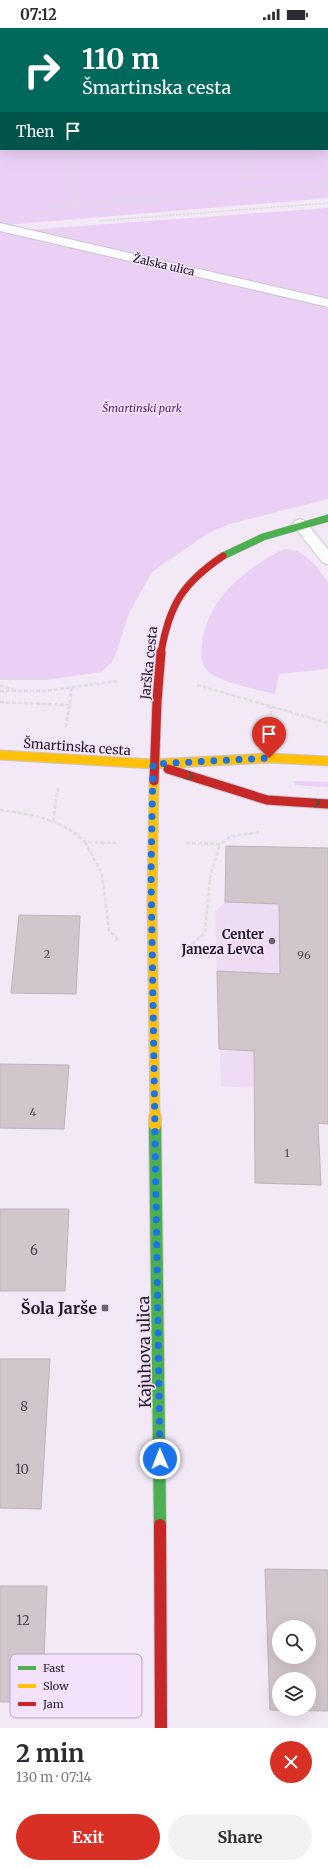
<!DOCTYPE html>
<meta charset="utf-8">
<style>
body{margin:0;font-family:Merriweather,serif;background:#f2f2f3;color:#2b2b33;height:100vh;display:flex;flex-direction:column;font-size:15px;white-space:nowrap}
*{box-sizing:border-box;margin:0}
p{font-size:13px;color:#7c7c81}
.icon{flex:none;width:22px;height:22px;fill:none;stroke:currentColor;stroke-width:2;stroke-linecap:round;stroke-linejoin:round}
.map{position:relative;height:1700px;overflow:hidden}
.sheet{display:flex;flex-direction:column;background:#fff;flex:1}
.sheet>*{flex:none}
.hud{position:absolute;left:0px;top:0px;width:328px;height:122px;box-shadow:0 4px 16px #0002;background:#00695c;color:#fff;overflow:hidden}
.fabs{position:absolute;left:272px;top:1592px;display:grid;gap:8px}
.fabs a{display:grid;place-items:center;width:44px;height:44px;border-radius:50%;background:#fff;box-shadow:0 4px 16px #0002;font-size:20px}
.pin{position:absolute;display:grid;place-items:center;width:34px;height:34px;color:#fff;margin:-41px -17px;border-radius:50% 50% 50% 0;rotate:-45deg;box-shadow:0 0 4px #0007}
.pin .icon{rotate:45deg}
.me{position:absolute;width:44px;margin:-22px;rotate:359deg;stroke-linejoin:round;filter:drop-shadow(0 0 3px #0008)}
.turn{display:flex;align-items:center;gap:14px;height:84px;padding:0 16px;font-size:18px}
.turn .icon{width:52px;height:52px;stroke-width:2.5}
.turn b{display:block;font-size:28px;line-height:34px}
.then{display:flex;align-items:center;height:38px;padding:0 16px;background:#0003;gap:8px;font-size:15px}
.round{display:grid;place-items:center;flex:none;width:42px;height:42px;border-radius:21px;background:#f2f2f3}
.summary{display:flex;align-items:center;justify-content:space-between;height:68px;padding:0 16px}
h1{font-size:24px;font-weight:700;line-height:30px}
.cta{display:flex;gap:8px;margin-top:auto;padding:8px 16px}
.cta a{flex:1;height:46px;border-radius:24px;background:#d93025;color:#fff;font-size:16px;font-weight:700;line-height:46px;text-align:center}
.cta a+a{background:#f2f2f3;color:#2b2b33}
.status{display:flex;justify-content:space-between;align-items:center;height:28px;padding:0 20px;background:#fff;direction:ltr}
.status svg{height:11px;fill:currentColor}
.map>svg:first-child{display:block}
</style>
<div class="status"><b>07:12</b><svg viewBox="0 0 49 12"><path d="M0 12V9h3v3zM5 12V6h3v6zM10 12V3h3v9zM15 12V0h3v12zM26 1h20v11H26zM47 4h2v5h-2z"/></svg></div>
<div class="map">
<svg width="328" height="1700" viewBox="0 0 328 1700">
<rect width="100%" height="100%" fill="#f2e8f6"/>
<path fill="#eddcf4" d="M226,818L328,820V1063L221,1058L215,884L225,874Z"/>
<path fill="#ead0f5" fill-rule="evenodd" d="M0,0H328V170L6,197L0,196ZM1,1H327V121H1Z
M328,180V271L26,202Z
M0,203L328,279V471L229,496L207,506L152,544L129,585L115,628L111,635L101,644L46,652H0Z
M282,522C303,518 317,539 328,554V641L279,646L275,666C260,662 219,654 209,644C200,636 201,627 202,616C207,572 244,541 282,522Z
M294,753L328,754V759L295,757Z"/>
<path fill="#d1c6cc" stroke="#beb3b8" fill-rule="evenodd" d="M226,818L328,820V1096L318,1095L321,1157L255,1155L254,1023L219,1021L217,943L280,946L279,876L225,874Z
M19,887L80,888L76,966L11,965Z
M0,1036L69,1037L64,1101L0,1100Z
M0,1181H69L65,1263H0Z
M0,1331H50L41,1481L0,1480Z
M265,1541L328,1542V1683L270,1682ZM279,1599H309V1629H279ZM279,1651H309V1681H279Z
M0,1558H47L42,1674H0Z"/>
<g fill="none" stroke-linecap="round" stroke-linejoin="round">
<defs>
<path id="lane" d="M0,195L328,271V279L0,203Z
M300,491L305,493L328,521V536L323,535L292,496L295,493Z"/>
<path id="fast-far1" d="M223,528L263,509L328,490"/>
<path id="fast" d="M155,1097L160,1497"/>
<path id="slow-far1" d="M0,727L153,736L269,730L328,733
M154,753L152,878L155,1090"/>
<path id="slow" d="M155,1089V1097"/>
<path id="jam-far2" d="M161,625C169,577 183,555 223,528"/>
<path id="jam-far1" d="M168,741L267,772L328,776
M154,753L157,673L161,624"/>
<path id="jam" d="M160,1497L161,1700"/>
</defs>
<use href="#lane" stroke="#ccc4cf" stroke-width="2"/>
<use href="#fast-far1" stroke="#ccc4cf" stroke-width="8"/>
<use href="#fast" stroke="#ccc4cf" stroke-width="14"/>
<use href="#slow-far1" stroke="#ccc4cf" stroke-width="11"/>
<use href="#slow" stroke="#ccc4cf" stroke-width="14"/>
<use href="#jam-far2" stroke="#ccc4cf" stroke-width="8"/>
<use href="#jam-far1" stroke="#ccc4cf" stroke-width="11"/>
<use href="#jam" stroke="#ccc4cf" stroke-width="14"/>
<path stroke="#dedce0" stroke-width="1.5" stroke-dasharray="2.5 1" stroke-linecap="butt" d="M72,121L75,177L328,157
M244,121L254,163
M41,180L75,177
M99,193L328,175"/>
<path stroke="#dedce0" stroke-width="2.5" stroke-dasharray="4 2" stroke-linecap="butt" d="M0,657L14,662
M197,657L328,695
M0,663H45L118,653
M0,674L69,677
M66,699L72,660
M270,699L271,679
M0,782C32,786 61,791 85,814L119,815
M53,793L58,760
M85,814L102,846L109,902L118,912
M186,815L220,816L232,808L262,804
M187,920L205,905L210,849L220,816"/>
<use href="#lane" fill="#fdfcfe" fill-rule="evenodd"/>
<use href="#fast-far1" stroke="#4caf50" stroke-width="7"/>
<use href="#fast" stroke="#4caf50" stroke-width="12"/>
<use href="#slow-far1" stroke="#ffc107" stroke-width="9"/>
<use href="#slow" stroke="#ffc107" stroke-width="12"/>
<use href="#jam-far2" stroke="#c62828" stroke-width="7"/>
<use href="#jam-far1" stroke="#c62828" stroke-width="9"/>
<use href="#jam" stroke="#c62828" stroke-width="12"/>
</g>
<defs><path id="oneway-chevron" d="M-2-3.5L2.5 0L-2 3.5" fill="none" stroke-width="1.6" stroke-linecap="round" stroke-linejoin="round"/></defs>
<g stroke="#345e38">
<use href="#oneway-chevron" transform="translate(190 748) rotate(17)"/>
<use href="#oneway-chevron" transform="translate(317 775) rotate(4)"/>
</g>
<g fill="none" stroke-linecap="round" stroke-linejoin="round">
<path stroke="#1a73e8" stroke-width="7" stroke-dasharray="0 12.6" d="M160,1431L151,844L153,736L269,730"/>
</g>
<g fill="#6a636e" stroke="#f4e2fc" stroke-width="1.5">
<circle cx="272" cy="913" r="4"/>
<rect x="101" y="1276" width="8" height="8" rx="2"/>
</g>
<g text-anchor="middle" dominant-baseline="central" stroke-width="3" stroke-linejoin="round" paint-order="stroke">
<g font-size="11" fill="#211b24" stroke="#f4e2fc">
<text transform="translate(164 237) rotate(13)">Žalska ulica</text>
</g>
<g font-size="11" font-style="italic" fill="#5b1d71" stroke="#f4e2fc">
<text x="142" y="380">Šmartinski park</text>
</g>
<g font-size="11" fill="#4d464e">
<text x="47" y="926">2</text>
<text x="304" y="927">96</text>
<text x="33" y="1084">4</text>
<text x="287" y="1125">1</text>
</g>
<g font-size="13" fill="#211b24" stroke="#f4e2fc">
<text transform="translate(149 635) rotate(-84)">Jarška cesta</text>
<text transform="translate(77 719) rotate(4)">Šmartinska cesta</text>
</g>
<g font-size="13" font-weight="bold" fill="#211b24" stroke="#f4e2fc" text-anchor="end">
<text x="264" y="906">Center<tspan x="264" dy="15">Janeza Levca</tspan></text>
</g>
<g font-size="13" fill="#4d464e">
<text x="34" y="1222">6</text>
<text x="24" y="1378">8</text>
<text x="22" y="1441">10</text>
<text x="23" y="1592">12</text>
</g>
<g font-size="16" font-weight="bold" fill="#211b24" stroke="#f4e2fc" text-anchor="end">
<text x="97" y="1280">Šola Jarše</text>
</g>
<g font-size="16" fill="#211b24" stroke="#f4e2fc">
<text transform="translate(144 1324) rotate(-91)">Kajuhova ulica</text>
</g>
</g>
<rect x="10" y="1626" width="132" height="64" rx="6" fill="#f4e2fc" stroke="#b5a6bb" stroke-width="1"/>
<rect x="18" y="1638" width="18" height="4" fill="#4caf50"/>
<rect x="18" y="1656" width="18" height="4" fill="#ffc107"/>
<rect x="18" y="1674" width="18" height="4" fill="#c62828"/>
<g font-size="11" fill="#211b24">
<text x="43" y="1644">Fast</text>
<text x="43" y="1662">Slow</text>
<text x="43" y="1680">Jam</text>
</g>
</svg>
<div class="fabs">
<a><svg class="icon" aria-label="search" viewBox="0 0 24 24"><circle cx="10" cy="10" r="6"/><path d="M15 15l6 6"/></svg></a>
<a><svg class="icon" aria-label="layers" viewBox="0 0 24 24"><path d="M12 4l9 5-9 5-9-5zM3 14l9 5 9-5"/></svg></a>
</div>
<div class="pin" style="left:269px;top:730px;background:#d93025"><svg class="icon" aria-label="arrive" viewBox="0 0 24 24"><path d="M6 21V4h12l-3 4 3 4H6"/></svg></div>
<svg class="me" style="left:160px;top:1431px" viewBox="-20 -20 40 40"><circle r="17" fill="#1a73e8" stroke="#fff" stroke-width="3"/><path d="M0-11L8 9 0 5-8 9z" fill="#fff"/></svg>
<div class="hud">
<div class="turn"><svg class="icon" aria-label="right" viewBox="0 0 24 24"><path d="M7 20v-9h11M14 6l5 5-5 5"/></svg><div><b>110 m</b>Šmartinska cesta</div></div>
<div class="then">Then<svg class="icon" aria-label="arrive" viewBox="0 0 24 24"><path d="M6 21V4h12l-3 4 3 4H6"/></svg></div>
</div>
</div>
<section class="sheet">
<div class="summary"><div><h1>2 min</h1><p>130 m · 07:14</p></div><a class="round" style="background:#d93025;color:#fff"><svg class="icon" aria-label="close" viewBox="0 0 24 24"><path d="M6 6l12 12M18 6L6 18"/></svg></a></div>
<div class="cta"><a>Exit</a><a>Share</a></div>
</section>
